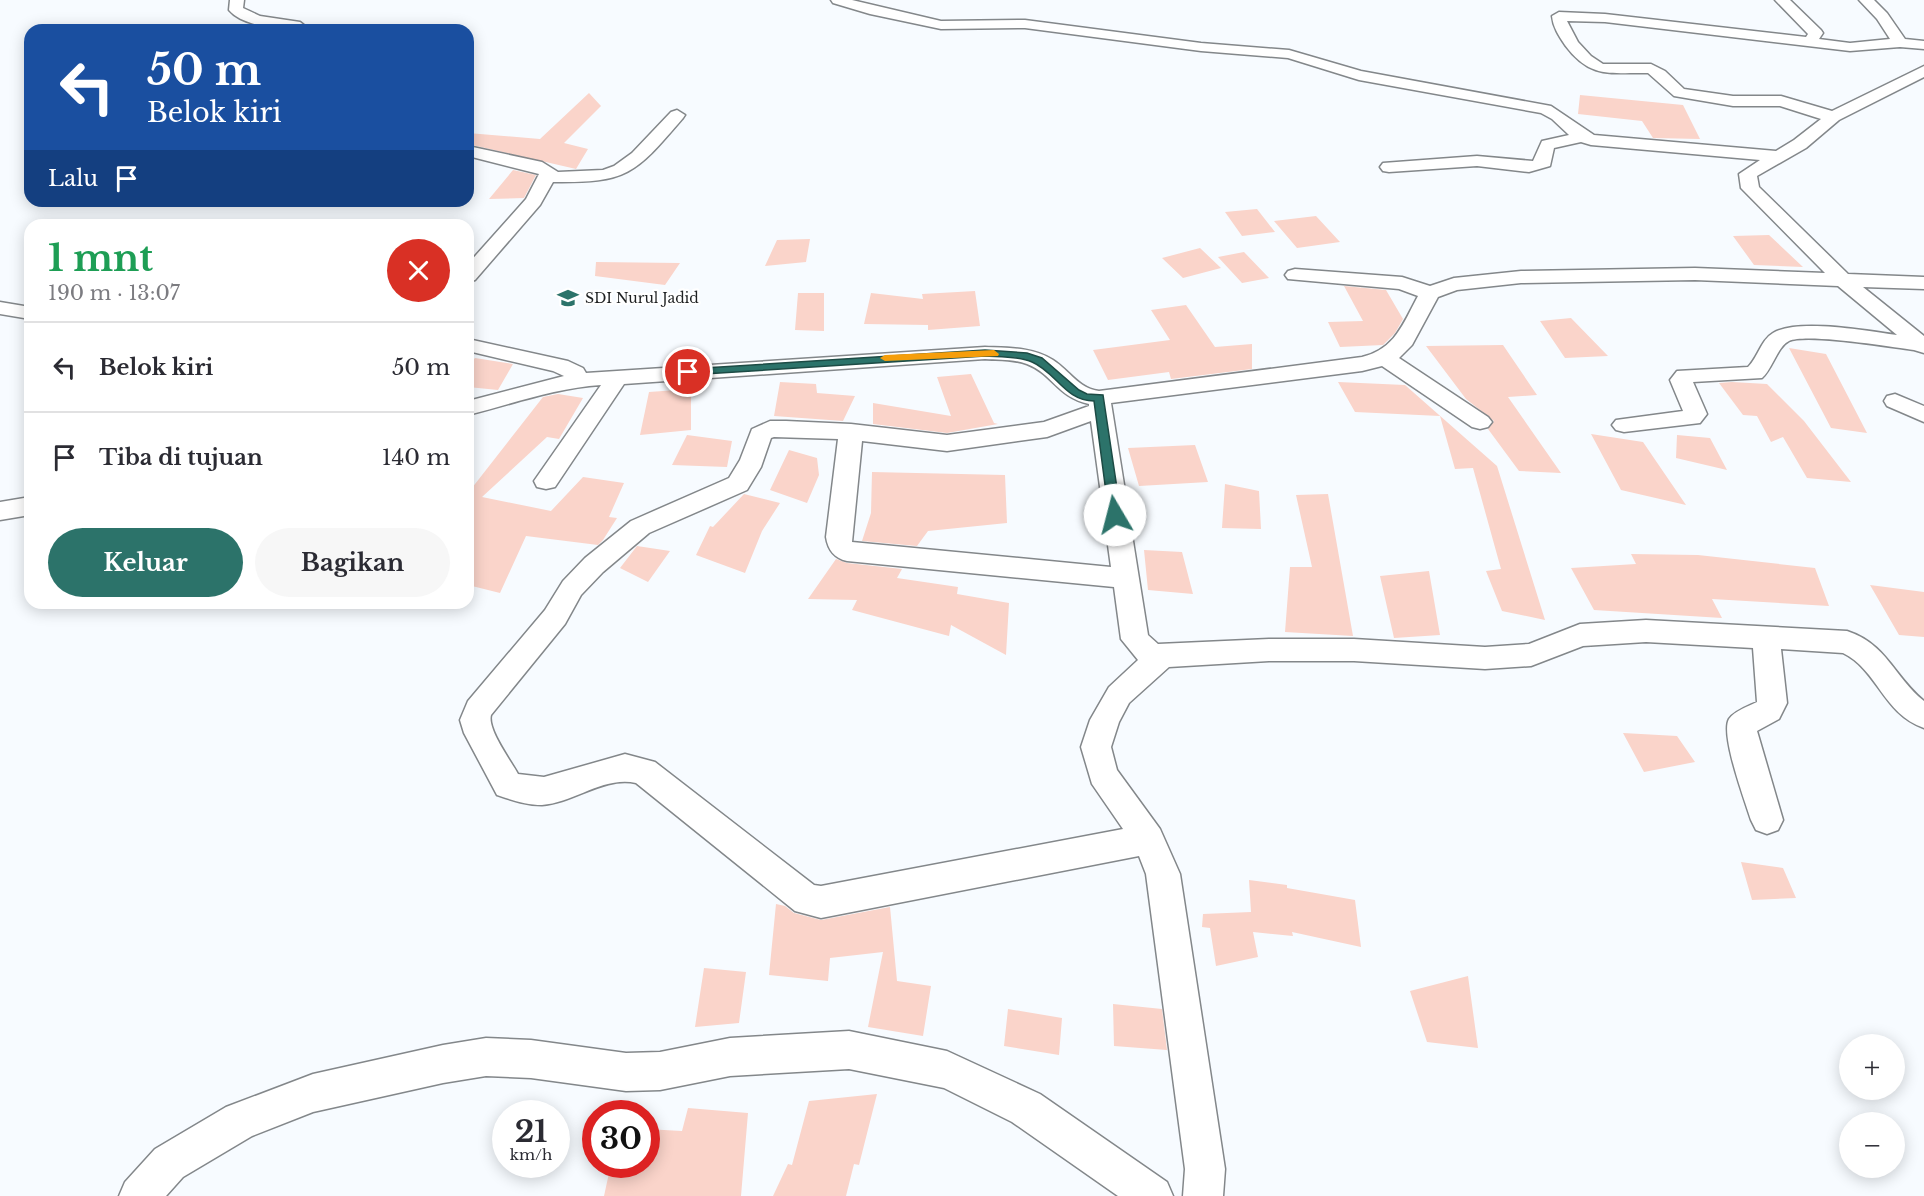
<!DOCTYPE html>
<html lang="id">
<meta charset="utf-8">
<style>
body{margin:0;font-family:"Libre Baskerville",serif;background:#f7f7f7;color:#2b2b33;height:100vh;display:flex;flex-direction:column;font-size:22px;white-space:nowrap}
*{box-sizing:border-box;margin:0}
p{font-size:20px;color:#7c7c81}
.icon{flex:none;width:33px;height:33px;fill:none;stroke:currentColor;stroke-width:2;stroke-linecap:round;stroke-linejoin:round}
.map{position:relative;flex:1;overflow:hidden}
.sheet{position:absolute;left:24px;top:219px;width:450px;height:390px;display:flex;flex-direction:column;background:#fff;border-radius:18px;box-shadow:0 3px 15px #0003}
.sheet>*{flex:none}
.top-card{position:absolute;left:24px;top:24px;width:450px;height:183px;border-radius:18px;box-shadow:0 3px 15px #0003;background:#1a4fa0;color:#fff;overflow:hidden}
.fabs{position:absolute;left:1839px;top:1034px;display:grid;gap:12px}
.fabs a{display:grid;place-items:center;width:66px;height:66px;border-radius:50%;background:#fff;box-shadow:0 3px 15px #0003;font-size:30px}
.speed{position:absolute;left:492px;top:1100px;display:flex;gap:12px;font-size:30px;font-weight:700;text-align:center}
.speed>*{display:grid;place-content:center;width:78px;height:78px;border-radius:50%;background:#fff;box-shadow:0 3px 15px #0003;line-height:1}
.speed small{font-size:15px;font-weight:400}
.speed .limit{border:9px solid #d22;background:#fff;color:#111}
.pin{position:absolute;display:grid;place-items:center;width:51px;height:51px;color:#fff;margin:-26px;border:3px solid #fff;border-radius:50%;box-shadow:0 2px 6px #0007}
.me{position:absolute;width:66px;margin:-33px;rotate:352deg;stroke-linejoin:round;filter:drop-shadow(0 0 4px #0008)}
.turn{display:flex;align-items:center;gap:21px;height:126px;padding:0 24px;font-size:27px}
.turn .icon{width:78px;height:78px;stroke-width:2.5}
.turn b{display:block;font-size:42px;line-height:51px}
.then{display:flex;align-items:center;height:57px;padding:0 24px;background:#0003;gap:12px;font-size:22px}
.round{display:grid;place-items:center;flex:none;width:63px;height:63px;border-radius:32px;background:#f7f7f7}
.head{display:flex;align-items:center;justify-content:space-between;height:102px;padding:0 24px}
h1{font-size:36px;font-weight:700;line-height:45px;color:#1e9e55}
.cta{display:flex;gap:12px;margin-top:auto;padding:12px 24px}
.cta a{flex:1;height:69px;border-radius:36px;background:#2c736a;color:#fff;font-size:24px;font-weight:700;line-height:69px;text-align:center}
.cta a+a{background:#f7f7f7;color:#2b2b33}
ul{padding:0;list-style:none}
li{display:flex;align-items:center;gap:18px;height:90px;padding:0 24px;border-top:2px solid #e1e1e2}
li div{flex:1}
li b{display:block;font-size:22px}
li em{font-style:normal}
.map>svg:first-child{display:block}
</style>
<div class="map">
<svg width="1924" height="1196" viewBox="0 0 1924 1196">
<rect width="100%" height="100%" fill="#f7fbff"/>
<path fill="#fad4ca" d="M589,93L601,106L564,143L588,149L576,169L468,144V133L540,139Z
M1580,95L1683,105L1700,139L1653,138L1642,121L1578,114Z
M513,170L536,175L524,198L489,199Z
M1257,209L1275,232L1242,236L1225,212Z
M1316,216L1340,242L1297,248L1274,221Z
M1769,235L1803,267L1754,265L1733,236Z
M810,239L806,262L765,266L777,240Z
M1200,248L1221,268L1183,278L1162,258Z
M1244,252L1269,278L1242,283L1218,257Z
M596,262L680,263L665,285L595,276Z
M1344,286L1386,290L1403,319L1395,333L1383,345L1340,347L1328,322L1363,321Z
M975,291L980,326L928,330V325L864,324L871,293L923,299L922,294Z
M798,293H824V331L795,330Z
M1186,305L1215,347L1252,344V369L1171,379L1169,372L1108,380L1093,350L1170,340L1151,310Z
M1571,318L1608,356L1565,358L1540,321Z
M1503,345L1537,395L1508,397L1561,473L1519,471L1488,429L1494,421L1466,399L1426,346Z
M1789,348L1826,354L1867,433L1831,428Z
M475,358L513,364L498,390L468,387V365Z
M971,374L994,423L998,424L947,433L873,424V403L951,416L937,377Z
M780,382L816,384L817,393L855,396L843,421L774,416Z
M1338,382L1405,385L1497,466L1545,620L1502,611L1486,571L1501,569L1473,468L1455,469L1440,416L1355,412Z
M1732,382L1767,384L1804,421L1851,482L1807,478L1783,437L1771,442L1757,416L1743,415L1719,383Z
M691,389V430L640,435L649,392Z
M558,394L583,398L559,439L547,437L482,497L551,511L583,477L624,483L609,517L617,518L603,540L598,545L526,536L500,593L468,585V493L543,397Z
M1591,434L1643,442L1686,505L1621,490Z
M687,435L732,441L727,467L672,465Z
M1677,435L1710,438L1727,470L1676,458Z
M1195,445L1208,482L1139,486L1128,448Z
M789,450L817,458L819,475L807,503L770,490Z
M872,472L1005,475L1007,523L928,531L917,546L862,541L871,513Z
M1225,484L1259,491L1261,529L1222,528Z
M744,494L780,503L762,531L745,573L696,555L710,526L713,527Z
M1328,494L1353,636L1285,632L1290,567H1312L1296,495Z
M637,546L670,551L648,582L620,568Z
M1144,550L1182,552L1193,594L1148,590Z
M1631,554L1698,555L1815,568L1829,606L1712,599L1722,618L1594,610L1571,568L1636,564Z
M836,559L847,563L902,569L897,578L958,587L957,594L1009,603L1006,655L951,625L949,636L852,610L857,600L808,599Z
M1429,571L1440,635L1394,638L1380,576Z
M1870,585L1924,592V637L1899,635Z
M1623,733L1677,736L1695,762L1644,772Z
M1741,862L1783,868L1796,898L1752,900Z
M1249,880L1287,885V888L1355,900L1361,947L1292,932L1293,936L1253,932L1258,957L1216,966L1210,928L1202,927L1203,914L1251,912Z
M776,904L785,906L794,913L821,920L890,907L897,981L931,986L923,1036L868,1027L883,952L830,958L828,981L769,975Z
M704,968L746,972L739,1023L695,1027Z
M1468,976L1478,1048L1427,1042L1410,991Z
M1113,1004L1162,1009L1167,1050L1114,1046Z
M1008,1009L1062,1018L1059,1055L1004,1046Z
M877,1094L859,1165L854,1164L846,1196H773L788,1164L792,1165L809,1101Z
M688,1108L748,1113L741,1196H604L611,1164H646V1129L682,1131Z"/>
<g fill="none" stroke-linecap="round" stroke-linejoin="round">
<defs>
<path id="minor" d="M230,0H244L243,8L260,16L300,22L310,30C288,30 244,28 229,10Z
M831,0H852L941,21L1025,20L1201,43L1289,50L1361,71L1551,106L1594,135L1776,151L1794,140L1821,119L1780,106H1733L1674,96L1648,73C1611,72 1591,80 1565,45C1559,36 1553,27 1552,16L1559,12L1605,14L1806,37L1808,34L1775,0H1790L1821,30L1823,33L1819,39L1850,43L1890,39L1877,19L1859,0H1874L1887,13L1905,39L1924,41V49L1900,47L1850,51L1605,22L1567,21L1578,42L1591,56L1603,64H1651L1665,71L1684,89L1733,96H1781L1832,111L1924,66V77L1839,120L1806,148L1757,176L1759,187L1848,274L1924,277V289L1863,287L1924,336V353L1914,350C1891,347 1807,333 1789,341C1777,347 1773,368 1762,378L1693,382L1707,414L1700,423L1624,432L1616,430L1612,425L1616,420L1683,411L1670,380L1677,371L1748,367C1758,357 1761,340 1773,333C1797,318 1868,331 1897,335L1838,286L1695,280L1521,283L1457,290L1438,297L1412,345L1399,358L1488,417L1492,422L1488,427L1480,429L1472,427L1382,366L1362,371L1111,403L1148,635L1158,644L1269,639H1354L1485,647L1529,644L1580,624L1646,620L1847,631C1887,644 1894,677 1924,701V728C1883,714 1878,670 1843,653L1781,649L1787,703L1779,719L1757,731L1783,820L1778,830L1767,834L1756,830L1751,820C1745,801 1720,734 1729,719C1734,711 1749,706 1757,702L1753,648L1646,642L1583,646L1531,666L1485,669L1354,661H1269L1169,667L1129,703L1119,722L1111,747L1117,770L1160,829L1180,874L1225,1169L1223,1196H1183L1185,1169L1146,874L1139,856L821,918L795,911L636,783C603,776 574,803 542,805C526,805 512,800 497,795L464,733L460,720L468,701L545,610L563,581L585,558L631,521L729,478L740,460L752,429L770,421H786L851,424L947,435L1044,422L1089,406V404C1057,397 1053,374 1027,364C1014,359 998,360 985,359L624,384L555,487L546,489L537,487L534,481L601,385C555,388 512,404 468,415V401L564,376L553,371L468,351V339L568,361L583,368L586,373L985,347C1008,348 1033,347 1053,360C1070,371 1078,388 1099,391L1362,357C1395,349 1403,324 1418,296L1399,289L1288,279L1285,275L1288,271L1295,269L1402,277L1430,286L1454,278L1521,271L1695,268L1825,273L1741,188L1739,174L1760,160L1591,145L1581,142L1554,148L1550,166L1529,172L1477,166L1389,172L1383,171L1380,167L1383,163L1477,156L1533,161L1542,141L1569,135L1552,119L1541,113L1359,80L1288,58L1201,51L1025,28L941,29L870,14L833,3ZM1091,421L1111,567L852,542L862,441L947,451L1047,437ZM774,437L838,439L826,537C828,550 834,558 847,561L1114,587L1121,639L1138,660L1109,687L1090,720L1081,747L1092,784L1123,829L821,886L814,885L655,762L625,754L544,777L518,774C511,761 487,729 491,715L565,624L581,595L603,572L649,533L747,490L761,467L771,438Z
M677,110L685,115L683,118C635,174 628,183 553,182L540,205L475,280L468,282V264L526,199L539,174L468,156V146L542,162L558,172L603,170L614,166L632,153L671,112Z
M0,302L30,307V319L0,314Z
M1895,394L1924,406V422L1887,406L1884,401L1887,396Z
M30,497V515L0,520V502Z
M849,1031L947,1051L960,1057L1040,1094L1167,1182L1173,1196H1118L1012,1122L944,1088L849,1069L730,1076L660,1090L626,1091L531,1078L486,1076L443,1083L313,1112L252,1136L183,1177L166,1196H119L125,1182L155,1149L226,1107L313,1074L443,1045L486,1038L531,1040L626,1053L660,1052L730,1038Z"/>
</defs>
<use href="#minor" stroke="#83878a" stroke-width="3"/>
<use href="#minor" fill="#fff" fill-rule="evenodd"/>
</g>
<path fill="#2c736a" stroke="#1d4b45" stroke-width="1.5" d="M985,350L1027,353L1042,358L1079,390L1087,394L1103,395L1121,515L1120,518L1115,519L1109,515L1094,401C1065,401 1056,372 1032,362C1019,356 999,357 985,356L688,375L683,372L688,369Z"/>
<path fill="#f59e0b" d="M994,350L999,354L998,356L885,361L880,358L885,355Z"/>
<defs>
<symbol id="school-bare" viewBox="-9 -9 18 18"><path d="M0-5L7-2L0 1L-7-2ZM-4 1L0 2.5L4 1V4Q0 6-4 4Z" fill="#2c736a" stroke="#fff" stroke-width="2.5" paint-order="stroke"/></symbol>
</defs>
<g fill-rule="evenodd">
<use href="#school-bare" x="553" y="283" width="30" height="30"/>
</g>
<g text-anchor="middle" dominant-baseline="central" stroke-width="4.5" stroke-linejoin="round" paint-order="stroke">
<g font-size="14" fill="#1f2122" stroke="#fff" text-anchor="start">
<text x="585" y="298">SDI Nurul Jadid</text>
</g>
</g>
</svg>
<div class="fabs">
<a>+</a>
<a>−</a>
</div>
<div class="speed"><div>21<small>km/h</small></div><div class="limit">30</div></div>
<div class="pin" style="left:688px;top:372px;background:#d93025"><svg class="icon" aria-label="arrive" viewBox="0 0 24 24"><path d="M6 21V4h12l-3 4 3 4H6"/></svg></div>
<svg class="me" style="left:1115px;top:515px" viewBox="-20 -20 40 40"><circle r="19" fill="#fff"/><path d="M0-13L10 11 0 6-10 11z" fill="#2c736a"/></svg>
<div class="top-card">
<div class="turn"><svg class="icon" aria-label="left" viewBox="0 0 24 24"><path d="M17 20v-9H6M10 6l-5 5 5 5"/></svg><div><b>50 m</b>Belok kiri</div></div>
<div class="then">Lalu<svg class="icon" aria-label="arrive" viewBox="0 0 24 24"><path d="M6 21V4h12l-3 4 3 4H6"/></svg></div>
</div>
<section class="sheet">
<div class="head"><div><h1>1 mnt</h1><p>190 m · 13:07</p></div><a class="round" style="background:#d93025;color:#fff"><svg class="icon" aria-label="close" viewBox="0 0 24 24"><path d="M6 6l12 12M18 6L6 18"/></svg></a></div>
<ul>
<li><svg class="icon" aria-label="left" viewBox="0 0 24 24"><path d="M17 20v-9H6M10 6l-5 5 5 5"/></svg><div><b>Belok kiri</b></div><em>50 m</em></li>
<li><svg class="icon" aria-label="arrive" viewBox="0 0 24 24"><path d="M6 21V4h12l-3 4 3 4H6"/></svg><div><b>Tiba di tujuan</b></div><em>140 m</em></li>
</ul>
<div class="cta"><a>Keluar</a><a>Bagikan</a></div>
</section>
</div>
